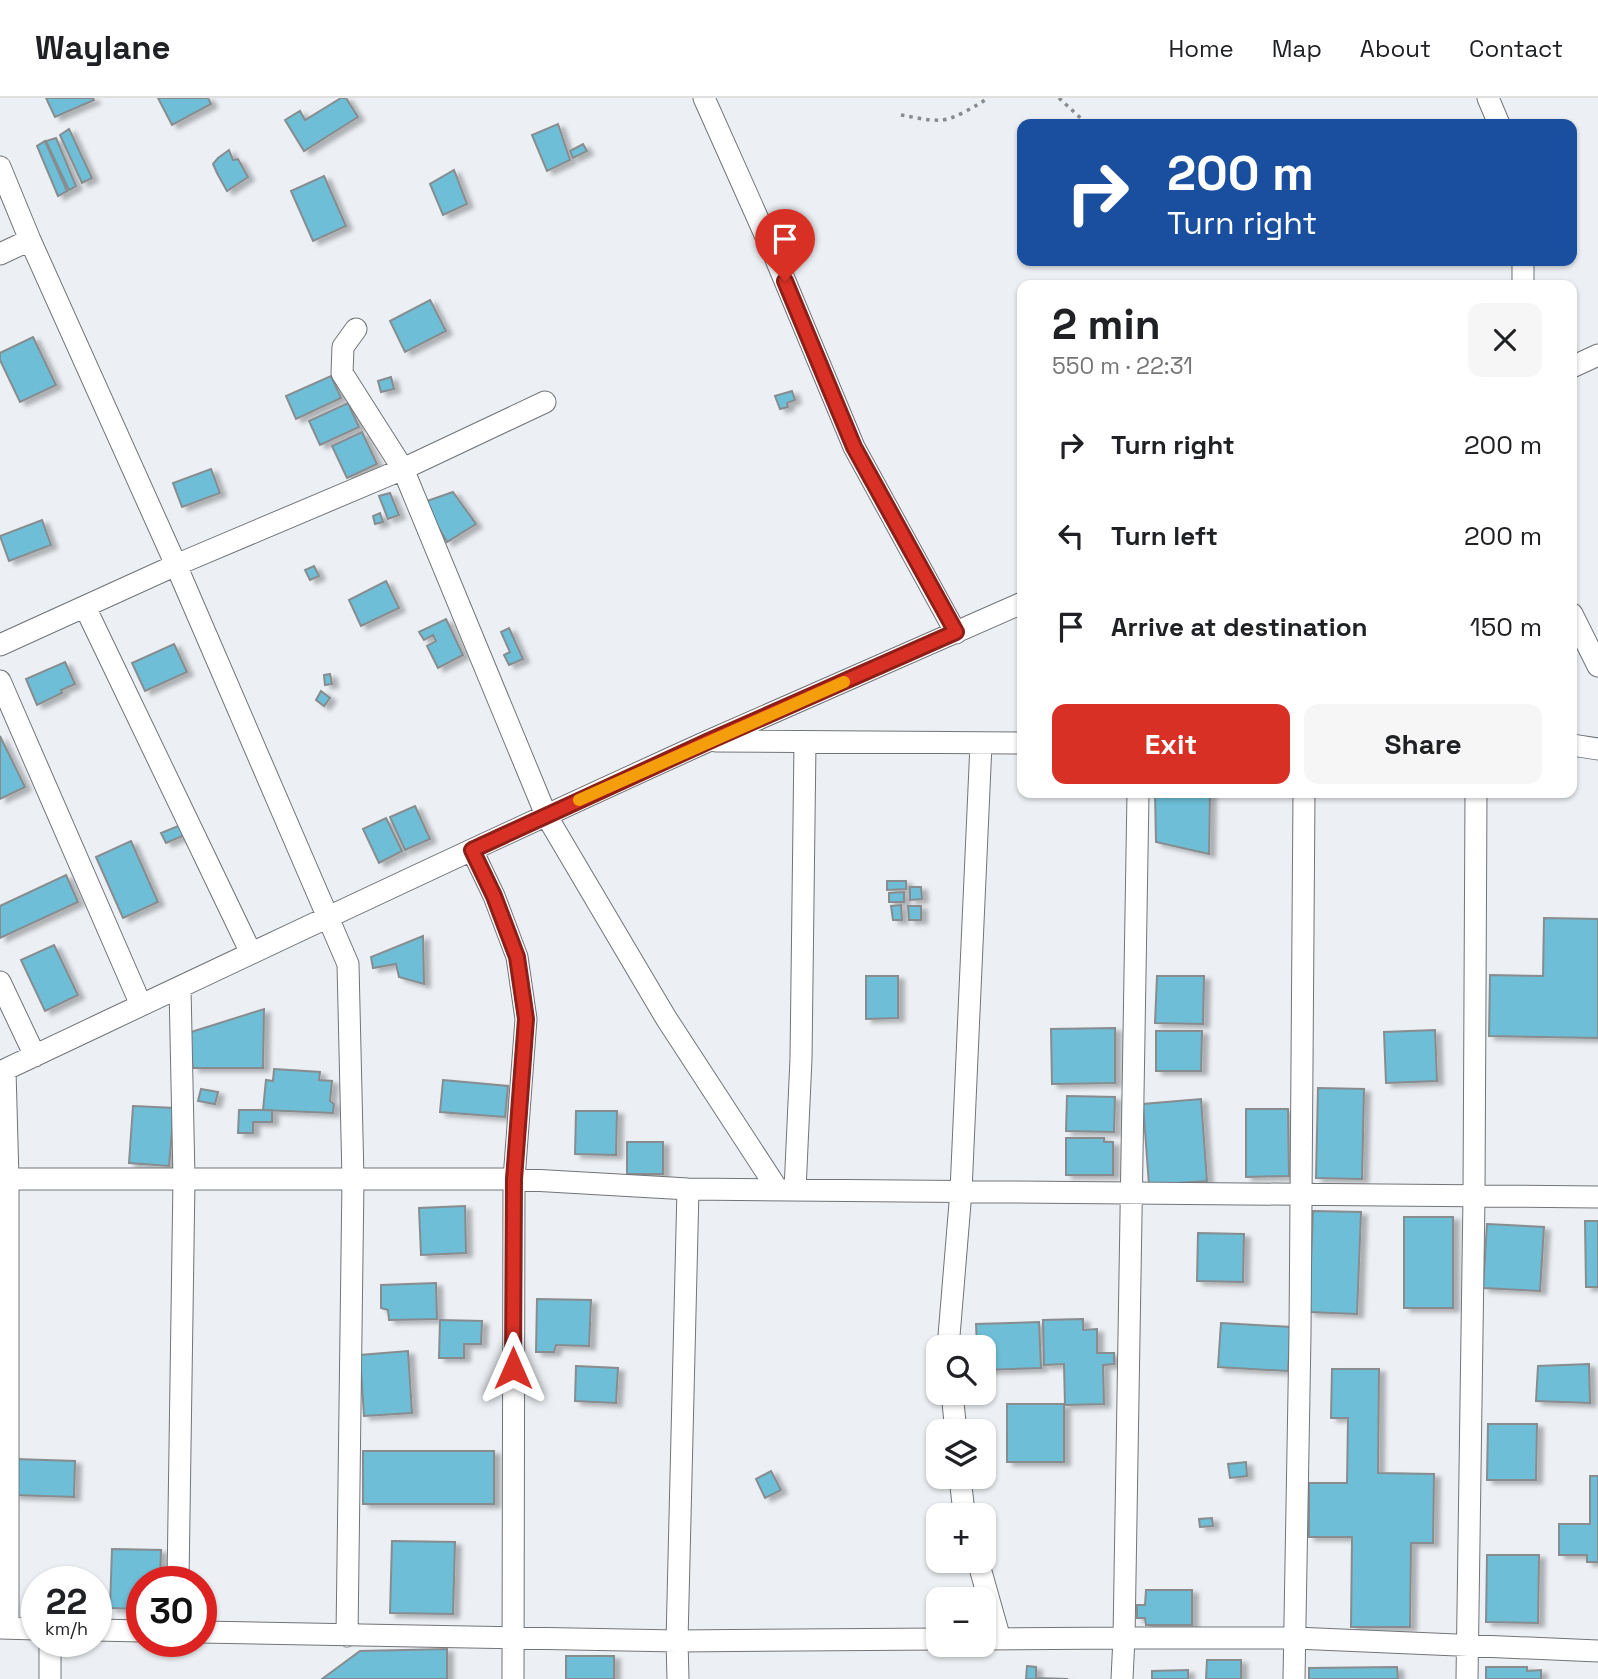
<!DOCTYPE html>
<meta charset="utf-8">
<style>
body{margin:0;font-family:"Space Grotesk",sans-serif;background:#f6f6f6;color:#202124;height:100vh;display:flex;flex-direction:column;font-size:26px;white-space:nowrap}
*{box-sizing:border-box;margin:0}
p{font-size:23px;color:#757577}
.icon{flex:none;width:38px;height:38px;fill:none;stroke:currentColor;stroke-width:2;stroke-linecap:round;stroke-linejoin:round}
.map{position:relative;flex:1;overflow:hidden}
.drawer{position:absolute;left:1017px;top:182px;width:560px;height:518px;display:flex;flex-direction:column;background:#fff;border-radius:14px;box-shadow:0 2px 5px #0004}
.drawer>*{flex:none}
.hud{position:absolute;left:1017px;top:21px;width:560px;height:147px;border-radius:14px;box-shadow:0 2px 5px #0004;background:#1a4fa0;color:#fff;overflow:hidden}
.buttons{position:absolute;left:926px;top:1237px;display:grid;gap:14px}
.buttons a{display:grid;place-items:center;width:70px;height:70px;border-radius:14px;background:#fff;box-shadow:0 2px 5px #0004;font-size:35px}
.speed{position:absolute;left:21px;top:1468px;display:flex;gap:14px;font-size:35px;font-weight:700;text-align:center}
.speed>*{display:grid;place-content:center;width:91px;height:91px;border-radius:50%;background:#fff;box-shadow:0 2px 5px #0004;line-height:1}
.speed small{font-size:18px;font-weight:400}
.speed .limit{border:10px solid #d22;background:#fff;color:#111}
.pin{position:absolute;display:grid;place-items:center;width:60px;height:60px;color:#fff;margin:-72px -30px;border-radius:50% 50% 50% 0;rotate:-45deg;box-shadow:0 0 7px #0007}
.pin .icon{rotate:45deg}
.me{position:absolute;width:77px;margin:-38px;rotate:0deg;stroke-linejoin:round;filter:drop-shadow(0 0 5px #0008)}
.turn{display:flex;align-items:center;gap:24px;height:147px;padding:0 35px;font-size:32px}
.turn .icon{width:91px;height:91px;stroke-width:2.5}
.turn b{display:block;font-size:49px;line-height:60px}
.round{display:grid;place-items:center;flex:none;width:74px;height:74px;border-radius:14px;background:#f6f6f6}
.overview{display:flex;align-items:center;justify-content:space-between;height:119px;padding:0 35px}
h1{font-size:42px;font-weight:600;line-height:52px}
.action{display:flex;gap:14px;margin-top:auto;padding:14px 35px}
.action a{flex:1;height:80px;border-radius:14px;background:#d93025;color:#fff;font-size:28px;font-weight:600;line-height:80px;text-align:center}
.action a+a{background:#f6f6f6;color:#202124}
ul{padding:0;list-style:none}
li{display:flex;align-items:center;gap:21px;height:91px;padding:0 35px}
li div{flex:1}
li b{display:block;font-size:26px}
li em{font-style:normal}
header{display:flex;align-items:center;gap:42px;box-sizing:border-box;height:98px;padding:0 35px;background:#fff;border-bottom:2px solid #e0e0e0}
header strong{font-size:33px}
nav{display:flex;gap:38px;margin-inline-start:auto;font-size:24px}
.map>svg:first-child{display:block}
</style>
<header>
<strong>Waylane</strong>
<nav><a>Home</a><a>Map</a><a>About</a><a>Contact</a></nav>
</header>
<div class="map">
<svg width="1598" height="1581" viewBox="0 0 1598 1581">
<defs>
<filter id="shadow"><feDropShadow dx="6" dy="3.5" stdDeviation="2" flood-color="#0004"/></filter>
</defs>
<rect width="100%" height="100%" fill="#eceff3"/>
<path fill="#6ebed8" stroke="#878d8f" stroke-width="2" filter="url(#shadow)" d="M46,0H93L94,2L55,19Z
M158,0H208L211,6L172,27Z
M341,0H346L358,19L304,53L285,22L300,13L305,22Z
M558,26L570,62L547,73L532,37Z
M69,31L92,80L82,85L60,37Z
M56,40L76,88L69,92L46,43Z
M45,43L67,93L58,98L37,48Z
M583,46L587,53L573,60L570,53Z
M229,52L233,62L238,61L248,79L227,93L217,75L213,66L218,60Z
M454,72L467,106L443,117L430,86Z
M324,78L346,128L313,143L291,93Z
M430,202L446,233L405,254L390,223Z
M33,239L56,287L20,304L0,262V255Z
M331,278L341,300L296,321L286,298Z
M391,279L394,291L381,294L378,283Z
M792,293L795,302L787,305L788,309L780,311L775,298Z
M348,305L359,329L320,347L309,323Z
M362,334L377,366L347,380L332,348Z
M211,371L220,395L182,409L173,385Z
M453,394L476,426L447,444L424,404Z
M390,395L399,417L388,421L379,398Z
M380,415L383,424L375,426L373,418Z
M42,422L51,447L9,463L0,438Z
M314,468L319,478L310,482L305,472Z
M386,483L399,510L361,528L349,502Z
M446,521L463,557L438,570L427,548L436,543L433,537L424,542L419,534Z
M509,530L523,561L509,567L504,557L510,554L501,534Z
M174,546L187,574L145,593L132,565Z
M65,564L75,586L61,592L62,595L37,607L26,581Z
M330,576L332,586L325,587L324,577Z
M321,593L330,600L324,608L316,602Z
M0,638L25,689L0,701Z
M1155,695H1210L1209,756L1156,744Z
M415,708L430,741L405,752L390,719Z
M386,720L402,753L379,765L363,731Z
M183,726L187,736L166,745L161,735Z
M131,743L158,804L123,820L96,759Z
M66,777L78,804L0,840V808Z
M887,783H906V791L887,792Z
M910,789H921L922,801L910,802Z
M904,794V804H889V795Z
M901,807L902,822H893L891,808Z
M908,808H921V822H909Z
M1544,820L1598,821V940L1489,938L1490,877L1543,878Z
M423,838L424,886L399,879L396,866L373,870L371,859Z
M54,847L78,897L45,913L21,862Z
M866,878H898V920L866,921Z
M1157,878H1204L1203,926L1155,925Z
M264,911L263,970H193L188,935Z
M1115,930V985L1052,986L1051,931Z
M1435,932L1437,983L1386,985L1384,934Z
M1156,933H1202L1201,973H1156Z
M274,971L320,974L319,982L332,983L330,1003L334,1006L333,1015L263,1012L266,982L273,983Z
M443,982L508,988L505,1019L440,1014Z
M1318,990L1364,991L1362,1081L1316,1080Z
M201,991L218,994L215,1006L198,1003Z
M1067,998L1115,999L1114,1034L1066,1033Z
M1201,1001L1207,1083L1149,1087L1143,1006Z
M133,1008L174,1010L169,1068L129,1065Z
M1246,1011H1288L1289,1078L1246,1079Z
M239,1012H272V1024H253V1035H238Z
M576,1013H617L616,1057L575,1056Z
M1066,1040H1104V1044H1113V1077H1066Z
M627,1044H663V1076H627Z
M465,1108L466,1155L421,1157L419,1110Z
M1313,1113L1361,1114L1357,1216L1309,1214Z
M1404,1119H1453V1210H1404Z
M1585,1123H1598V1189H1586Z
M1487,1126L1544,1129L1540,1193L1483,1190Z
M1198,1135L1244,1136L1243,1184L1197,1183Z
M436,1185L437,1221L389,1222L388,1212L381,1210V1187Z
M537,1201L591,1202L589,1248L556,1247L554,1254H536Z
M1083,1221V1232L1097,1231V1255H1114V1266L1103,1267L1104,1306L1065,1307L1064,1266L1044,1267L1043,1222Z
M440,1222L482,1223L481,1246H464V1260H439Z
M1039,1224L1041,1270L984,1272V1250H977L976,1226Z
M1221,1225L1291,1229L1288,1273L1218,1269Z
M408,1253L412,1315L364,1318L360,1257Z
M1589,1266L1590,1305L1536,1303L1538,1268Z
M576,1268L618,1270L616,1305L575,1303Z
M1332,1271H1379L1378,1375L1434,1376L1433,1445H1411L1410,1529H1351L1352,1439H1309V1385H1347L1348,1320H1331Z
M1007,1306H1064V1364H1007Z
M1488,1326H1537L1536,1382H1487Z
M363,1353H494V1406H363Z
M15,1361L75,1363L74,1399L14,1397Z
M1246,1364L1247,1378L1230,1380L1228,1366Z
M771,1373L781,1392L765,1400L756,1381Z
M1590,1378H1598V1464H1587V1457H1559V1426H1590Z
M1212,1420L1213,1428L1200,1429L1199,1421Z
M392,1443L455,1444L453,1516L390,1515Z
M112,1451L161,1452L160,1484H142V1511L110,1510Z
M1487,1457H1539L1538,1525L1486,1524Z
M1146,1492H1192V1527H1146L1145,1520H1137V1507H1145Z
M447,1551V1581H322L360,1553Z
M566,1558H614V1581H566Z
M1207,1562H1241V1581H1206Z
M1027,1568L1036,1569V1580L1068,1581H1026Z
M1397,1569L1398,1581H1309V1570Z
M1486,1569H1527V1573L1541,1572V1581H1486Z
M1188,1572V1581H1152V1573Z"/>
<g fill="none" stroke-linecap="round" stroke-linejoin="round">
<defs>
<path id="minor" d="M704,0L775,159L854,349L956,535
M1488,0L1499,26
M0,69L30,142L176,467L348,866L353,1081L347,1538
M0,156L30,142
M1523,163V187
M356,231L343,249L342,275L403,371L546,717L666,920L778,1092
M1572,269L1598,257
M85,509L251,855
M1572,516L1598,568
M0,547L176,467L403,371L545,304
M0,583L141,907
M716,643L1022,645
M1572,647L1598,651
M1138,695L1124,1540H1295L1598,1553
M472,752L494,798L517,859L526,921L514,1081L513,1581
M0,884L35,958
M5,972L8,1081V1530
M0,974C235,863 470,751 706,644C811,597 917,552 1022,505
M0,1081H514L688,1091L1598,1099
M795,1092L801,961L805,644
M948,1250L961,1093L981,646
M952,1295L956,1334
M960,1379L963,1406L966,1418
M978,1463L1000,1541
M178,1484L184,1081L180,889
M0,1530L37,1531
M96,1532L142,1533
M201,1534L677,1543L938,1541
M984,1541L1124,1540L1122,1581
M50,1544V1581
M678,1581L677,1543L688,1091
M1294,1581L1300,1236L1304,695
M1467,1581L1474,1098L1476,695"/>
</defs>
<use href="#minor" stroke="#717478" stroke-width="23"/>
<path stroke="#898b8e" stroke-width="3.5" stroke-dasharray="3.5 5" stroke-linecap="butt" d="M1059,0L1087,26
M901,17C914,19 928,23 941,22C953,22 978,7 988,0"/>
<use href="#minor" stroke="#fff" stroke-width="21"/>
</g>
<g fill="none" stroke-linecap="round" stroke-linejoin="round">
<defs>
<path id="route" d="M513,1270L514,1081L526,921L517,859L494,798L472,752L709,643L956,534L854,349L785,183"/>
</defs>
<use href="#route" stroke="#8d1f18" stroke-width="18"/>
<use href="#route" stroke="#d93025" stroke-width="12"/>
<path stroke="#f59e0b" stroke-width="12" d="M579,702L844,584"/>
</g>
</svg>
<div class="buttons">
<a><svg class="icon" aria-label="search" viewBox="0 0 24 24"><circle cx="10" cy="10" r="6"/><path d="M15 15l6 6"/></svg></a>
<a><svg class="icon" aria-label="layers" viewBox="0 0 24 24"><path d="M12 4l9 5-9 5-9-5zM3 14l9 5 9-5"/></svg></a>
<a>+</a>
<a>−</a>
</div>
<div class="speed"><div>22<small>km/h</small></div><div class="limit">30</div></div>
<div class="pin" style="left:785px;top:183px;background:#d93025"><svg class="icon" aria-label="arrive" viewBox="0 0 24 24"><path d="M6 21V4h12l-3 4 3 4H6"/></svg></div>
<svg class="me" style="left:513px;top:1270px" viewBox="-20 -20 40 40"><path d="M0-17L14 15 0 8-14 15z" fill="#d93025" stroke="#fff" stroke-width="4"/></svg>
<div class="hud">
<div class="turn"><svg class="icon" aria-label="right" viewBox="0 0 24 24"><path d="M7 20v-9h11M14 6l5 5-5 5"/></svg><div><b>200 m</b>Turn right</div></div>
</div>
<section class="drawer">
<div class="overview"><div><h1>2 min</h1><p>550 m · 22:31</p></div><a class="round"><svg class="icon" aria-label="close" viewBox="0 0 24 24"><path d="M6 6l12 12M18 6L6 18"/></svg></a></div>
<ul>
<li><svg class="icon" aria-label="right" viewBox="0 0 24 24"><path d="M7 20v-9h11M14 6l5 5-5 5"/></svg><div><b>Turn right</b></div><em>200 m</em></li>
<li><svg class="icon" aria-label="left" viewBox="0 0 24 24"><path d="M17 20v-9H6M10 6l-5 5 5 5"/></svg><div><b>Turn left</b></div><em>200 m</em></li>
<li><svg class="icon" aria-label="arrive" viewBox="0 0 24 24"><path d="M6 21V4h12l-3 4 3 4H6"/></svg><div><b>Arrive at destination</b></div><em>150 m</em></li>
</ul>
<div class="action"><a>Exit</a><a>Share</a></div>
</section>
</div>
